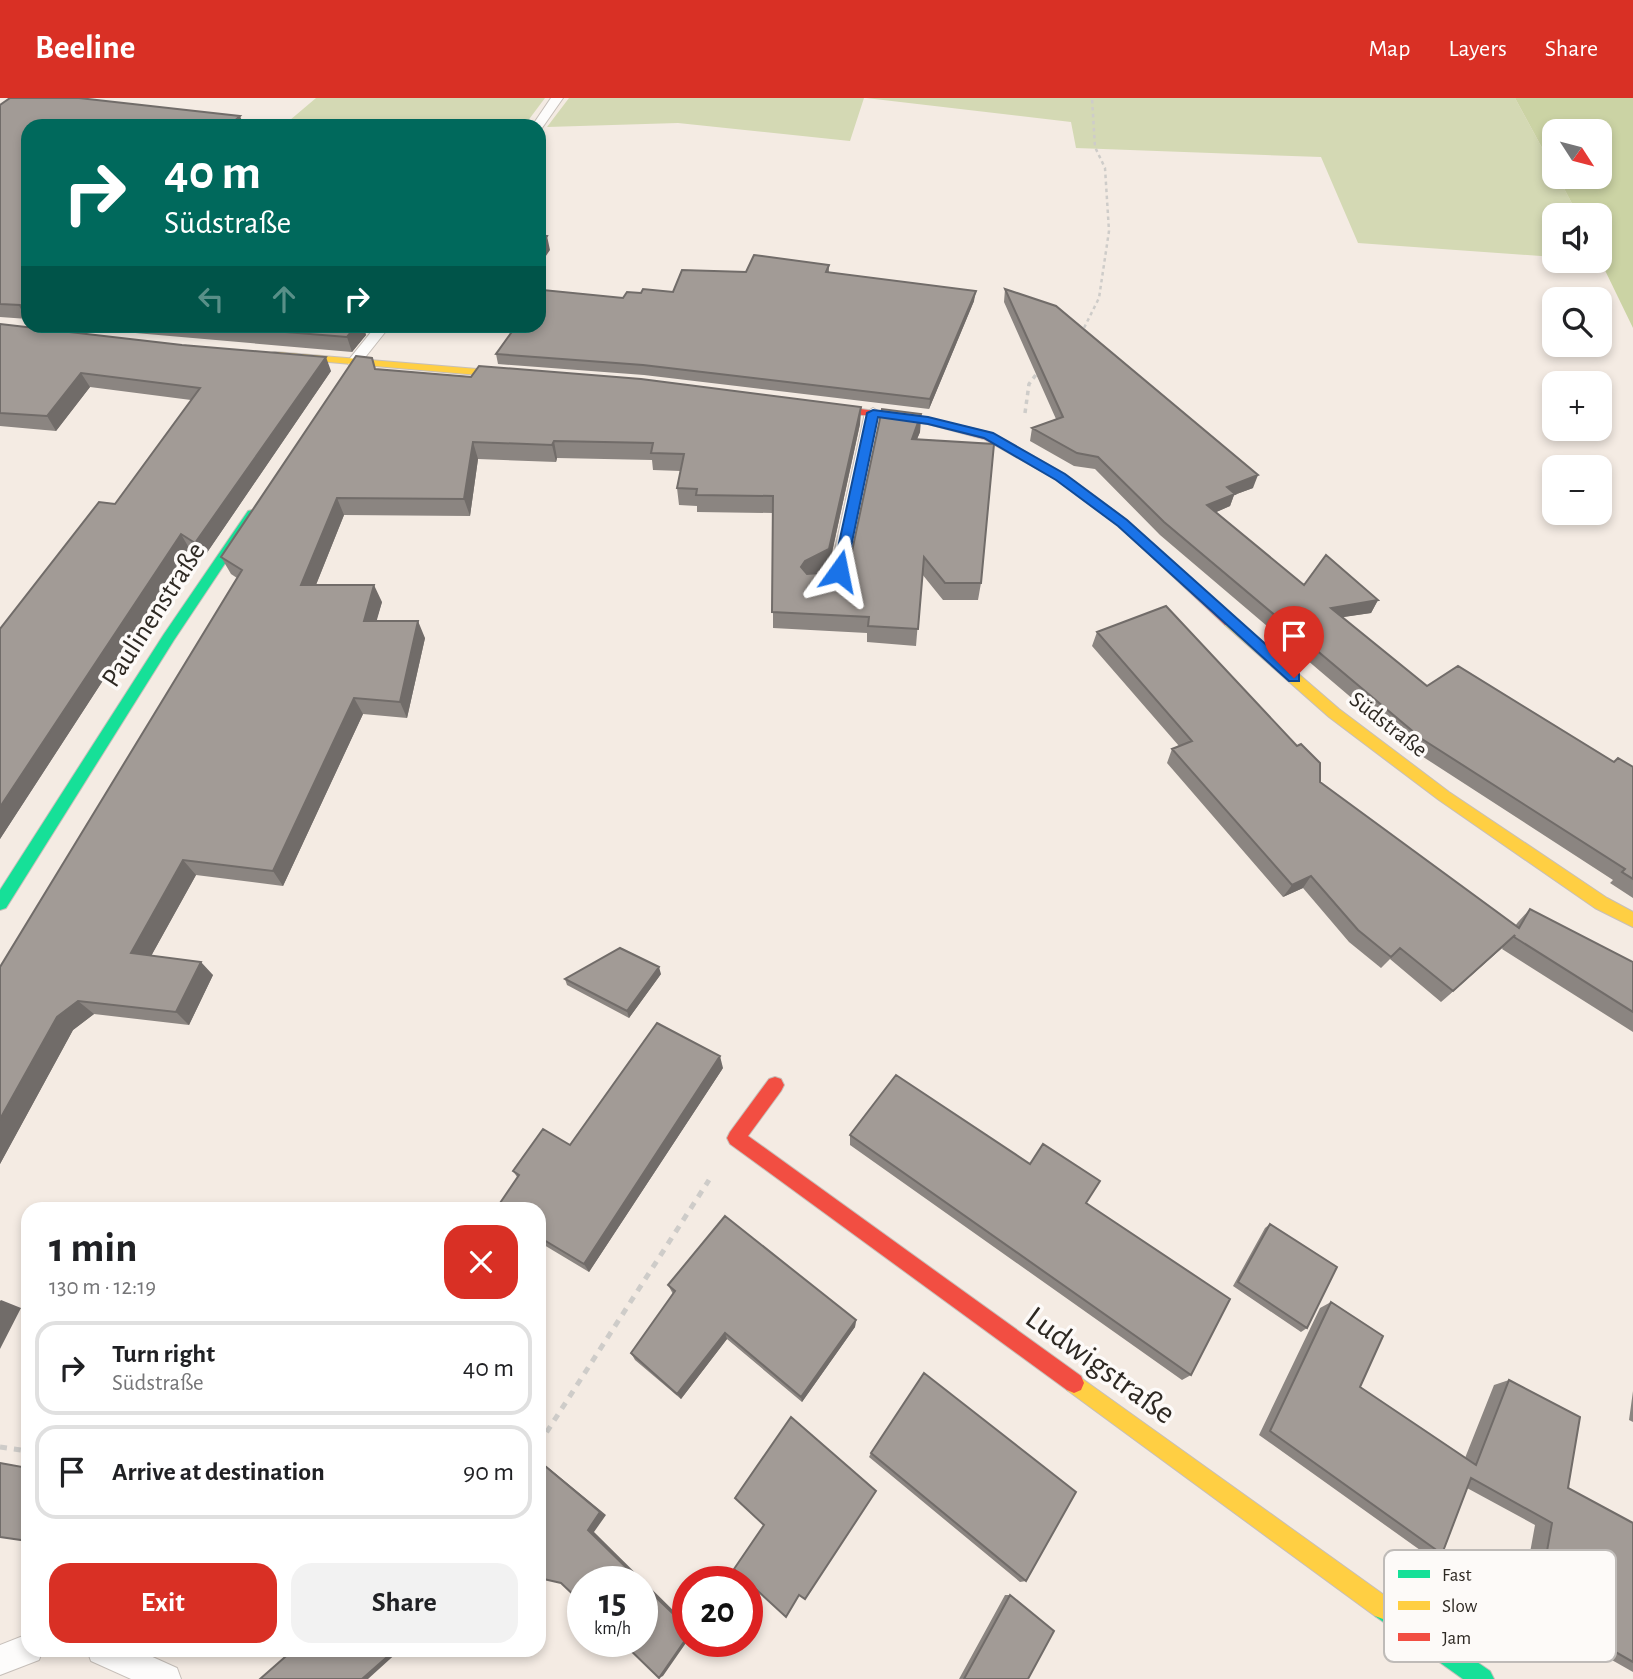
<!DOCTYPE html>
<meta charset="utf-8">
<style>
body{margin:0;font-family:"Alegreya Sans",sans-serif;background:#f2f2f2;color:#202124;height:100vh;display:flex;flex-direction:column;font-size:26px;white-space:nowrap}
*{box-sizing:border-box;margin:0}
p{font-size:23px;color:#757577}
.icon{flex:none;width:38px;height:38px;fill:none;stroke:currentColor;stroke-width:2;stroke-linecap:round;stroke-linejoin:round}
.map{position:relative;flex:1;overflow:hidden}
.side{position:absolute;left:21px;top:1104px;width:525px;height:455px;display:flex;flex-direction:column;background:#fff;border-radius:21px;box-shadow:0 4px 10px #0003}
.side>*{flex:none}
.hud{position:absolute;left:21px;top:21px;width:525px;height:214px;border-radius:21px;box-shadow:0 4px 10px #0003;background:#00695c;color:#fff;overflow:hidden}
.needle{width:46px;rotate:126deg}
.fabs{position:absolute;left:1542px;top:21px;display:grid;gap:14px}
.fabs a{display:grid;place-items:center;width:70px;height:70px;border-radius:14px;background:#fff;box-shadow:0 4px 10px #0003;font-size:35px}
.speed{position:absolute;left:567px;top:1468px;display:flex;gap:14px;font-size:35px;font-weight:700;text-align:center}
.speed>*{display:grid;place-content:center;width:91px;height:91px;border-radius:50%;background:#fff;box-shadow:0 4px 10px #0003;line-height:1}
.speed small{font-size:18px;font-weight:400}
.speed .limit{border:10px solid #d22;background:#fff;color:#111}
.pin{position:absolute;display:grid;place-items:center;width:60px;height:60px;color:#fff;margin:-72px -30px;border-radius:50% 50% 50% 0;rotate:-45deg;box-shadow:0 0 7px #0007}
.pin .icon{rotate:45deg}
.me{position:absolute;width:77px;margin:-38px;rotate:12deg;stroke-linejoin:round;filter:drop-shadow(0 0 5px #0008)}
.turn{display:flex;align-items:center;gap:24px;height:147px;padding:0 28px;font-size:32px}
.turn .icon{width:91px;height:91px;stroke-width:2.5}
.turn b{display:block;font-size:49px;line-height:60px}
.lanes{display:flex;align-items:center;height:66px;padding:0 28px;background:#0003;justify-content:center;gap:35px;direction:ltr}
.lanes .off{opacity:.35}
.round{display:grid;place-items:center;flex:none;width:74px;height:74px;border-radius:21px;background:#f2f2f2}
.overview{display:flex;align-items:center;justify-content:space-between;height:119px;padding:0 28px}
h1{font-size:42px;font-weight:700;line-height:52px}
.cta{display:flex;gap:14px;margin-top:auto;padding:14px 28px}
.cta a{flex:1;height:80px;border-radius:21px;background:#d93025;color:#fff;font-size:28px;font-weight:700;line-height:80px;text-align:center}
.cta a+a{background:#f2f2f2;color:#202124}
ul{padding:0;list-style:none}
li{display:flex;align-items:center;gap:21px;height:94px;margin:0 14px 10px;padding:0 14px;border:4px solid #e0e0e0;border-radius:21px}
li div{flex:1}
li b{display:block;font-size:26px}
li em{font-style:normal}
header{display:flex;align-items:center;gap:42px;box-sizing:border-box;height:98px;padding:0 35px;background:#d93025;color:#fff}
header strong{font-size:33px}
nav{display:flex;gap:38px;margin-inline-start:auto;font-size:24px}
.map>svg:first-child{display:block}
</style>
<header>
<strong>Beeline</strong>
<nav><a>Map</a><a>Layers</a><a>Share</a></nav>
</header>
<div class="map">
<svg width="1633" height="1581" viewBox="0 0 1633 1581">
<rect width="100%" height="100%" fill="#f4ebe3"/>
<path fill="#d4d9b4" d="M316,0H545L524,28H283Z
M569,0H864L850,43L678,25L547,29Z
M866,0H1515L1554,72V79H1558L1578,117H1554V159L1358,145L1321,59L1076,50L1071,24Z"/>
<path fill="#cbd3a4" d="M1515,0H1633V230L1600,162V117H1578L1558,79H1600V33H1554V72Z"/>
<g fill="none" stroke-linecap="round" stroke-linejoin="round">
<defs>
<path id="lane" d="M551,0H563L542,30L532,28Z
M376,228H390L359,267H349L347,264Z
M873,310L881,315L848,473L829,485H817L814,481L831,470L865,315Z
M28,1536V1552H43L39,1562L0,1577V1547Z
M87,1552H137L177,1570L181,1581H131L91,1563Z"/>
<path id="fast" d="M252,412L258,416L174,542L6,810L0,812V792L164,536L248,413Z
M1383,1499L1490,1573L1494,1581H1463L1375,1518L1372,1510L1375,1502Z"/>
<path id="slow" d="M275,254L525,275L531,278L525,281L271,259V255Z
M1230,519L1235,521L1339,611L1449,694L1607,800L1633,814V829L1595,810L1439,702L1329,619L1225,527V521Z
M1074,1275L1391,1502L1394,1510L1391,1518L1383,1521L1375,1518L1067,1292L1064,1285L1067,1278Z"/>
<path id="jam" d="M808,304L928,320L992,335L1065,376L1127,422L1237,524L1235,527H1225L1119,428L1057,382L984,341L928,326L804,309L802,307Z
M775,979L781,981L784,987L781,993L748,1038L1081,1278L1084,1285L1081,1292L1074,1295L1067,1292L730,1046L727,1040L730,1034L769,981Z"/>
</defs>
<use href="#lane" stroke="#c6bfb9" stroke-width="2"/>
<use href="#fast" stroke="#c6bfb9" stroke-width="2"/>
<use href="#slow" stroke="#c6bfb9" stroke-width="2"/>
<use href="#jam" stroke="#c6bfb9" stroke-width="2"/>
<path stroke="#ceccc9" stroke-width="2.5" stroke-dasharray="3.5 3.5" stroke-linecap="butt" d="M1081,236L1099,200L1109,133L1105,70L1095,49L1092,0"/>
<path stroke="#ceccc9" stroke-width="3.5" stroke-dasharray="4.5 4.5" stroke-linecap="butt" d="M1025,315L1029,286L1038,274"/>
<path stroke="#ceccc9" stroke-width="5" stroke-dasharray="7 7" stroke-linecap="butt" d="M539,1346L709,1082
M0,1349L28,1353"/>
<use href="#lane" fill="#fdfcfb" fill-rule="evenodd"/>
<use href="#fast" fill="#16e098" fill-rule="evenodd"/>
<use href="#slow" fill="#ffcf43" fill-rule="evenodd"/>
<use href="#jam" fill="#f24e42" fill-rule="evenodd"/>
</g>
<path fill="#8b8581" d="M0,7L28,28V221L0,219Z
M829,167V174L974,203L929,311L644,277L498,266L496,256L623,200L641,195L673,194L746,174Z
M1005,191L1253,390L1234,397L1230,408L1216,414L1304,487L1378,502L1371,515L1342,519L1427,588L1614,664L1633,669V800L1610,785L1613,782L1414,653L1160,437L1095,371L1074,368L1030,343L1032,330L1056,321L1004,204Z
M0,226L331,273L204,459L189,450L0,741V531L115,406L191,302L90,289L56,333L0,328Z
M55,228H363L366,237L352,254Z
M376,271L861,309L860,326L829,468L814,476L820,475L851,458L921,316L920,334L917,341L981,485L978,502H943L922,476L916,548L867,544V535L773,530V415L697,414V408L679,407L677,390L681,373L653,372L652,362L557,360L556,364L478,361L470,418L344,417L316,487L382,504L376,523L425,540L407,620L363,616L283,788L196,777L151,858L213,877L189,927L94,916L73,932L0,1066V869L237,480L231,476L221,459Z
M1097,534L1320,684L1515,828L1518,824L1530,811L1633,864V934L1502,851L1503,849L1441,904L1390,861L1381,870L1349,844L1303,790L1283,799L1167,665L1172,651L1179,648L1092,548Z
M661,876L629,920L567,887L565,881Z
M723,970L589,1174L539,1144V1111L513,1073L570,1047Z
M850,1037L1086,1105L1191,1277L1182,1282L850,1047Z
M1270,1126L1307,1230L1301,1234L1233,1188L1265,1130Z
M668,1187L856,1222L855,1229L802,1304L727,1241L681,1301L635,1262L631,1255L673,1196Z
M1331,1204L1360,1289L1465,1360L1494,1287L1509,1282L1568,1390L1633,1425V1574L1520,1510L1535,1427L1467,1390L1442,1456L1427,1457L1259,1337L1320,1210Z
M1633,1293V1324L1629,1322Z
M871,1355L1026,1483L1020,1484L869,1359Z
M1005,1497H1010L1028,1581H959Z"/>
<path fill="#716c69" d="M240,18L244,28H229Z
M547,138L550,152L539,168V150Z
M976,193L974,203L929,311L930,301Z
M356,228H363L366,237L352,254L347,239Z
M326,259L331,273L204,459L195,445Z
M81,275L90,289L56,333L47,318Z
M861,309L860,326L829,468L805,480L801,469Z
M921,316L920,334L910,358L912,341Z
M554,343L557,360L556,364L552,347Z
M473,344L478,361L470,418L464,401Z
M1258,377L1253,390L1234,397L1230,408L1203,420L1207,407L1227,389Z
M337,400L344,417L309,504L301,487Z
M181,436L189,450L0,741V709Z
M374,487L382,504L372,539L364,523Z
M1378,502L1371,515L1324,522L1331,510Z
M418,523L425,540L407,620L400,604Z
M354,600L363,616L283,788L273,773Z
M183,762L196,777L145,869L131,855Z
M1311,778L1303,790L1283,799L1292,787Z
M1515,837L1503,849L1441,904L1453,893Z
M201,864L213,877L189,927L176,914Z
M659,869L661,876L629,920L627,913Z
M78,903L94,916L73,932L0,1066V1021L57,919Z
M720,958L723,970L589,1174L584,1166Z
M1,1202L21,1210L0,1251V1203Z
M856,1222L855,1229L802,1304L801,1299Z
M725,1235L727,1241L681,1301L677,1296Z
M539,1362L606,1417L594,1434L688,1527V1530L642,1486V1484H641L588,1432Z
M688,1538V1542L663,1578L659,1580Z
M395,1552H400L368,1581H362Z"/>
<path fill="#a29b96" stroke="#716c69" stroke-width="2" d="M10,0H79L240,18L229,28H232H28V212L22,211L20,207L0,206V7Z
M539,137L547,138L539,150Z
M754,157L829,167L826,174L976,193L930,301L643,267L496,256L516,228H539V197L543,192L623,200L627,194L641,195L643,191L673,194L682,172L746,174Z
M1005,191L1056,208L1258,377L1227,389L1235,396L1207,407L1304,487L1326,457L1378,502L1331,510L1427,588L1458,568L1614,664L1618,660L1633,669V781L1622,774L1625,771L1422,641L1164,424L1098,359L1077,355L1032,330L1063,319Z
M0,226L182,247L326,259L195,445L181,436L0,709V531L99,404L115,406L200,290L81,275L47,318L0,315Z
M210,228H356L347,239Z
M356,258L372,260L375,271L471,279L479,268L641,281L861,309L829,451L805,463L801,469L807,476L820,475L851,458L882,311L921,316L912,341L994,346L981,485H945L924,459L918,531L868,528L869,519L772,514L773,398L696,397L697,391L677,390L684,356L651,355L653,345L554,343L552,347L473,344L464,401L337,400L301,487H374L364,523H418L400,604L354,600L273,773L183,762L131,855L201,864L176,914L78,903L57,919L0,1021V869L242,472L221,459Z
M1166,508L1297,648L1301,646L1320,665V684L1519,830L1530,811L1633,864V914L1514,839L1515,837L1453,893L1400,850L1391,859L1358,832L1311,778L1292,787L1172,651L1192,643L1097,534Z
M620,850L659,869L627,913L565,881Z
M657,925L720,958L584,1166L539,1139V1111H496L519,1077L513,1073L543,1031L570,1047Z
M896,977L1030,1066L1043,1046L1100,1083L1086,1105L1230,1201L1191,1277L850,1037Z
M725,1118L856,1222L801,1299L725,1235L677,1296L631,1255L675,1193L668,1187Z
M1270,1126L1337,1169L1307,1230L1238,1184Z
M1331,1204L1383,1238L1360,1289L1476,1367L1509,1282L1580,1319L1568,1390L1633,1425V1564L1537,1509L1552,1425L1471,1380L1442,1456L1270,1333Z
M924,1275L1076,1394L1026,1483L871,1355Z
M791,1319L876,1393L805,1501L799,1497L786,1519L734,1471L764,1427L735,1400Z
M539,1363L600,1414L588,1432L641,1484H583V1506L561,1485L539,1480Z
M0,1365L28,1370V1443L0,1439Z
M642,1486L688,1530V1538L659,1580L622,1544H642Z
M1010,1497L1054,1533L1028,1581H964Z
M293,1552H395L362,1581H260Z"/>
<path fill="#1a73e8" stroke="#114b97" stroke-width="2" d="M873,312L928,319L993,335L1065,376L1127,422L1299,576V583H1289L1118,428L1056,382L984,340L928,326L878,319L846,473L844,476H835L833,473L867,315Z"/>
<g text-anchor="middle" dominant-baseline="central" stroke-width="7" stroke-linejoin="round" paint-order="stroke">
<g font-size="23" fill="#2e2923" stroke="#fdfaf8">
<text transform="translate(1388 627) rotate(38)">Südstraße</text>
</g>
<g font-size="28" fill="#2e2923" stroke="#fdfaf8">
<text transform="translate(154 517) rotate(-57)">Paulinenstraße</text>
</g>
<g font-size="33" fill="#2e2923" stroke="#fdfaf8">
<text transform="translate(1100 1268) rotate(36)">Ludwigstraße</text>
</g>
</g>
<rect x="1384" y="1452" width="232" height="112" rx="10" fill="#fdfaf8" stroke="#bfbbb8" stroke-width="2"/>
<rect x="1398" y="1472" width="32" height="8" fill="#16e098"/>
<rect x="1398" y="1503" width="32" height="9" fill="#ffcf43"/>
<rect x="1398" y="1535" width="32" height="8" fill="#f24e42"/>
<g font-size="19" fill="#2e2923">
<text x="1442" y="1483">Fast</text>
<text x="1442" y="1514">Slow</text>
<text x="1442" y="1546">Jam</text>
</g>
</svg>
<div class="fabs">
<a><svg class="needle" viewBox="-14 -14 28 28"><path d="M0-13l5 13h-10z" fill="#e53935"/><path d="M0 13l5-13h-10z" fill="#757577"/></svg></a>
<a><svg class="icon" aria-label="sound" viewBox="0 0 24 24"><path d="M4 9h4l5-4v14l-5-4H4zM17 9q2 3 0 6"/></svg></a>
<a><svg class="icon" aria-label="search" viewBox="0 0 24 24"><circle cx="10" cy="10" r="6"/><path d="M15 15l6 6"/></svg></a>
<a>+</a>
<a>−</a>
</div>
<div class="speed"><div>15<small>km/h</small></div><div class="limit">20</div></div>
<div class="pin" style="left:1294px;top:580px;background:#d93025"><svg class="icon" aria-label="arrive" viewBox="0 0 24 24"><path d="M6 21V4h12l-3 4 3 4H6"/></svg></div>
<svg class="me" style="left:839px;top:473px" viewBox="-20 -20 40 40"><path d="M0-17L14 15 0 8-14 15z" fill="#1a73e8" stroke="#fff" stroke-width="4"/></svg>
<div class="hud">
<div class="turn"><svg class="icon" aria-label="right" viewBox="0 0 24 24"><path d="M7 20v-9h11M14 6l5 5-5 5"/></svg><div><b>40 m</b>Südstraße</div></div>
<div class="lanes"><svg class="icon off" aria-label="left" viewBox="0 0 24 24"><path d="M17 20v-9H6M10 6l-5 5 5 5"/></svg><svg class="icon off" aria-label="ahead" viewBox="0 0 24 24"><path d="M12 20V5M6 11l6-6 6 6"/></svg><svg class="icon" aria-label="right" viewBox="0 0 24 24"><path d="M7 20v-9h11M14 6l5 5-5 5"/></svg></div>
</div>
<section class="side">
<div class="overview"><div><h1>1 min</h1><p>130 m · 12:19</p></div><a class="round" style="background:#d93025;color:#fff"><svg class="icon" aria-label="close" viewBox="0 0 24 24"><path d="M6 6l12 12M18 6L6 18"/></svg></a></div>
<ul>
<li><svg class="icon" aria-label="right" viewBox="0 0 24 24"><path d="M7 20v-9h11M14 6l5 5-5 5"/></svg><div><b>Turn right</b><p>Südstraße</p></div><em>40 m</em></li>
<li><svg class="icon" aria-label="arrive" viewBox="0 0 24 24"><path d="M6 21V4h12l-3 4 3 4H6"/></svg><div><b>Arrive at destination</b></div><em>90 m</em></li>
</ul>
<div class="cta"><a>Exit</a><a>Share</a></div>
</section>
</div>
